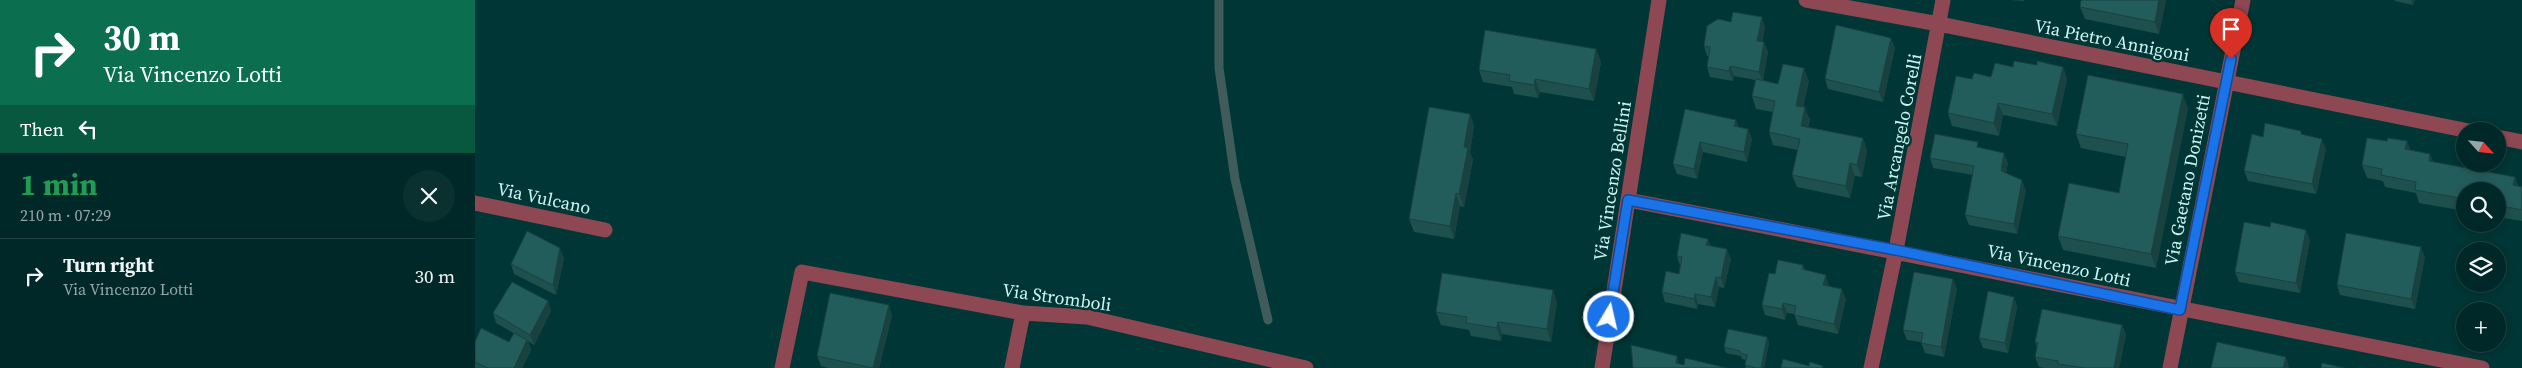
<!DOCTYPE html>
<meta charset="utf-8">
<style>
body{margin:0;font-family:"Source Serif 4",serif;background:#0a3030;color:#f1f3f6;height:100vh;display:flex;flex-direction:column;font-size:19px;white-space:nowrap}
*{box-sizing:border-box;margin:0}
p{font-size:16px;color:#95a6a8}
.icon{flex:none;width:28px;height:28px;fill:none;stroke:currentColor;stroke-width:2;stroke-linecap:round;stroke-linejoin:round}
.map{position:relative;flex:1;overflow:hidden}
.side{display:flex;flex-direction:column;background:#002828;width:475px}
.side>*{flex:none}
.hud{background:#0b6e4f;color:#fff;overflow:hidden}
.needle{width:32px;rotate:117deg}
.controls{position:absolute;left:1981px;top:122px;display:grid;gap:10px}
.controls a{display:grid;place-items:center;width:50px;height:50px;border-radius:50%;background:#002828;box-shadow:0 2px 8px #0003,0 0 0 1px #224445;font-size:25px}
.pin{position:absolute;display:grid;place-items:center;width:42px;height:42px;color:#fff;margin:-51px -21px;border-radius:50% 50% 50% 0;rotate:-45deg;box-shadow:0 0 5px #0007}
.pin .icon{rotate:45deg}
.me{position:absolute;width:55px;margin:-28px;rotate:9deg;stroke-linejoin:round;filter:drop-shadow(0 0 4px #0008)}
.turn{display:flex;align-items:center;gap:18px;height:105px;padding:0 20px;font-size:22px}
.turn .icon{width:65px;height:65px;stroke-width:2.5}
.turn b{display:block;font-size:35px;line-height:42px}
.then{display:flex;align-items:center;height:48px;padding:0 20px;background:#0003;gap:10px;font-size:19px}
.round{display:grid;place-items:center;flex:none;width:52px;height:52px;border-radius:26px;background:#0a3030}
.summary{display:flex;align-items:center;justify-content:space-between;height:85px;padding:0 20px}
h1{font-size:30px;font-weight:700;line-height:38px;color:#1e9e55}
ul{padding:0;list-style:none}
li{display:flex;align-items:center;gap:15px;height:75px;padding:0 20px;border-top:1px solid #224445}
li div{flex:1}
li b{display:block;font-size:19px}
li em{font-style:normal}
main{display:flex;flex:1;min-height:0}
.map>svg:first-child{display:block}
</style>
<main>
<section class="side">
<div class="hud">
<div class="turn"><svg class="icon" aria-label="right" viewBox="0 0 24 24"><path d="M7 20v-9h11M14 6l5 5-5 5"/></svg><div><b>30 m</b>Via Vincenzo Lotti</div></div>
<div class="then">Then<svg class="icon" aria-label="left" viewBox="0 0 24 24"><path d="M17 20v-9H6M10 6l-5 5 5 5"/></svg></div>
</div>
<div class="summary"><div><h1>1 min</h1><p>210 m · 07:29</p></div><a class="round"><svg class="icon" aria-label="close" viewBox="0 0 24 24"><path d="M6 6l12 12M18 6L6 18"/></svg></a></div>
<ul>
<li><svg class="icon" aria-label="right" viewBox="0 0 24 24"><path d="M7 20v-9h11M14 6l5 5-5 5"/></svg><div><b>Turn right</b><p>Via Vincenzo Lotti</p></div><em>30 m</em></li>
</ul>
</section>
<div class="map">
<svg width="2047" height="368" viewBox="0 0 2047 368">
<rect width="100%" height="100%" fill="#003635"/>
<g fill="none" stroke-linecap="round" stroke-linejoin="round">
<path stroke="#3f5c5b" stroke-width="9" d="M744,0V68L760,179L793,320"/>
<path stroke="#8d4853" stroke-width="15" d="M1331,0L1464,24L1994,131
M2022,137L2047,142
M1153,200C1438,254 1722,313 2007,368
M0,203L130,230
M307,368L327,272L548,313L612,317L831,368
M537,368L548,313
M1127,368L1184,0
M1396,368L1421,250L1468,0
M1695,368L1768,0"/>
</g>
<path fill="#1e504e" d="M1535,0H1549V1Z
M1691,0L1684,34L1610,19L1605,7Z
M1920,0H1940L1938,5L1920,1Z
M1256,22L1290,27L1287,42H1289L1293,52L1288,80L1303,84L1334,81L1328,107L1335,120L1333,127L1388,138L1392,151L1387,177L1380,176L1375,198L1322,187L1317,175L1323,150L1298,145L1294,132L1298,112L1281,109L1277,96L1280,80L1259,76L1258,81L1235,77L1232,67L1234,56H1232L1229,46Z
M1416,38L1420,48L1408,102L1353,89L1350,79Z
M1121,49L1126,62L1119,101L1065,92L1063,98L1039,94L1037,87L1008,82L1004,70Z
M1562,65L1588,67L1592,79L1582,126L1528,115L1524,136L1477,126L1473,113L1497,79L1516,77L1538,67Z
M1713,108L1681,268L1588,250L1583,236L1644,193L1651,157L1606,148L1601,134Z
M1210,109L1261,120L1263,127L1273,129L1277,139L1272,162L1228,152L1222,179L1202,174L1198,164Z
M995,114L999,126L995,152L998,160L989,207L985,206L979,239L939,232L934,219Z
M1828,135L1851,149L1841,194L1773,181L1769,171Z
M1912,141H1932L1935,150L1955,154L1958,162L2040,177L2043,186L2047,187V221L2022,217V191H1990V211L1944,203L1941,193L1910,187L1908,181L1892,178L1887,165Z
M1505,148L1533,163L1531,173L1551,190L1542,234L1494,225L1490,215L1498,175L1458,168L1455,158Z
M1835,240L1825,293L1764,282L1760,272Z
M1236,246L1256,259L1249,288L1244,287L1240,307L1223,304L1222,309L1190,302L1187,292L1204,274L1205,266L1202,256Z
M1950,257L1940,309L1865,295L1862,285Z
M89,258L81,295L39,274L36,264Z
M1328,265L1330,270L1354,285V286L1371,299L1363,334L1323,325L1319,314L1312,313L1310,320L1290,315L1287,305L1300,274Z
M1478,279L1482,289L1469,357L1450,353L1446,342L1432,340L1428,330Z
M1539,297L1542,307L1533,353L1508,348L1504,338Z
M73,301L76,311L59,345L53,341L56,350L47,368H0V342H34L40,334L21,323L18,313Z
M1082,302L1076,342L1027,334L1026,341L996,336L994,330L966,325L961,312Z
M414,305L417,316L404,368H353L346,366L342,356Z
M1647,325L1651,335L1644,368H1570L1564,367L1560,357L1562,347L1560,342Z
M1292,337L1294,343L1289,368H1271L1270,365L1271,360L1267,359L1266,356L1251,353L1249,347Z"/>
<path fill="#184140" d="M1684,0H1691L1684,34L1680,22Z
M1936,0H1940L1938,5Z
M1287,17L1290,27L1286,51L1282,41Z
M1416,38L1420,48L1408,102L1404,92Z
M1289,42L1293,52L1288,82L1284,72Z
M1121,49L1126,62L1119,101L1114,89Z
M1255,66L1259,76L1258,81L1254,71Z
M1588,67L1592,79L1582,126L1577,114Z
M1329,68L1334,81L1326,118L1321,106Z
M1060,79L1065,92L1063,98L1059,85Z
M1708,94L1713,108L1681,268L1676,254Z
M1523,103L1528,115L1524,136L1519,123Z
M1330,107L1335,120L1331,138L1326,126Z
M995,114L999,126L995,152L998,160L989,207L984,194L989,147Z
M1261,120L1265,130L1259,126Z
M1273,129L1277,139L1272,162L1269,152Z
M1388,138L1392,151L1387,177L1382,165Z
M1847,139L1851,149L1841,194L1837,184Z
M1932,141L1937,154L1930,149Z
M1225,142L1228,152L1222,179L1219,169Z
M1529,153L1533,163L1529,181L1526,171Z
M1955,154L1960,167L1954,161Z
M1375,163L1380,176L1375,198L1371,186Z
M2040,177L2044,190L2038,185Z
M1547,180L1551,190L1542,234L1539,224Z
M981,193L985,206L979,239L975,226Z
M1831,230L1835,240L1825,293L1821,283Z
M1233,239L1237,249L1231,245Z
M1946,247L1950,257L1940,309L1936,299Z
M85,248L89,258L81,295L78,285Z
M1252,249L1256,259L1249,288L1246,278Z
M1351,275L1354,285L1352,295L1348,285Z
M1241,277L1244,287L1240,307L1236,297Z
M1478,279L1482,289L1469,357L1466,347Z
M1367,289L1371,299L1363,334L1359,324Z
M1078,290L1082,302L1076,342L1072,329Z
M1220,294L1223,304L1222,309L1219,299Z
M1539,297L1542,307L1533,353L1530,343Z
M73,301L76,311L59,345L55,335Z
M1308,303L1312,313L1310,320L1307,309Z
M414,305L417,316L404,368H398Z
M1023,322L1027,334L1026,341L1022,328Z
M1647,325L1651,335L1644,368H1639Z
M1292,337L1294,343L1289,368H1286Z
M52,340L56,350L47,368H39Z
M1202,356L1205,366L1201,363Z
M1811,357L1814,367V368H1808Z"/>
<path fill="#235d5b" stroke="#184140" d="M1606,0H1684L1680,22L1605,7Z
M1258,12L1287,17L1282,41L1289,42L1284,72L1255,66L1254,71L1232,67L1235,47L1229,46L1232,26L1243,19L1256,22Z
M1361,25L1416,38L1404,92L1350,79Z
M1010,30L1121,49L1114,89L1060,79L1059,85L1034,81L1035,75L1004,70Z
M1539,61L1562,65V61L1588,67L1577,114L1523,103L1519,123L1473,113L1481,76L1497,79L1499,73L1516,77L1520,63L1538,67Z
M1308,64L1329,68L1321,106L1330,107L1326,126L1388,138L1382,165L1375,163L1371,186L1317,175L1325,139L1294,132L1300,101L1277,96L1281,79L1303,84Z
M1613,75L1708,94L1676,254L1583,236L1594,183L1644,193L1653,144L1601,134Z
M954,107L995,114L989,147L993,148L984,194L981,193L975,226L934,219Z
M1210,109L1261,120L1259,126L1273,129L1269,152L1225,142L1219,169L1198,164Z
M1790,123L1826,131V134L1847,139L1837,184L1769,171L1777,134L1788,137Z
M1460,134L1503,142L1502,147L1529,153L1526,171L1547,180L1539,224L1490,215L1499,166L1455,158Z
M1892,138L1912,141L1913,138L1932,141L1930,149L1955,154L1954,161L2040,177L2038,185L2047,187V210L2022,205V191H1990V199L1940,190L1941,182L1906,175L1907,169L1887,165Z
M1769,222L1795,227L1796,222L1831,230L1821,283L1760,272Z
M52,231L85,248L78,285L36,264Z
M1206,233L1233,239L1231,245L1252,249L1246,278L1241,277L1236,297L1220,294L1219,299L1187,292L1191,271L1204,274L1207,257L1202,256Z
M1871,233L1946,247L1936,299L1862,285Z
M1303,260L1328,265L1327,269L1351,275L1348,285L1367,289L1359,324L1319,315L1321,306L1308,303L1307,309L1287,305L1294,273L1300,274Z
M1439,272L1478,279L1466,347L1446,343L1448,333L1428,330Z
M967,273L1078,290L1072,329L1023,322L1022,328L991,323L992,317L961,312Z
M37,282L73,301L55,335L18,313Z
M1513,291L1539,297L1530,343L1504,338Z
M355,293L414,305L398,368L342,356Z
M1567,309L1647,325L1639,368H1610L1583,364V361L1560,357L1563,343L1560,342Z
M6,328L34,342L39,333L52,340L39,368H13L0,362V342Z
M1253,329L1292,337L1286,368H1281L1270,365L1272,355L1265,353V351L1249,347Z
M1742,342L1811,357L1808,368H1736Z
M1156,345L1202,356L1201,363L1209,365L1210,358L1252,368H1158Z
M1308,359L1334,366L1335,362L1348,366L1347,368H1306Z
M1847,363L1870,368H1846Z"/>
<g fill="none" stroke-linecap="round" stroke-linejoin="round">
<defs>
<path id="route" d="M1134,317L1153,200L1421,250L1705,310L1756,59"/>
</defs>
<use href="#route" stroke="#114b97" stroke-width="12"/>
<use href="#route" stroke="#1a73e8" stroke-width="9"/>
</g>
<g text-anchor="middle" dominant-baseline="central" stroke-width="5" stroke-linejoin="round" paint-order="stroke">
<g font-size="18" fill="#caf5f2" stroke="#003635">
<text transform="translate(1637 40) rotate(11)">Via Pietro Annigoni</text>
<text transform="translate(1424 137) rotate(-79)">Via Arcangelo Corelli</text>
<text transform="translate(1712 180) rotate(-79)">Via Gaetano Donizetti</text>
<text transform="translate(1137 181) rotate(-81)">Via Vincenzo Bellini</text>
<text transform="translate(69 198) rotate(12)">Via Vulcano</text>
<text transform="translate(1584 265) rotate(12)">Via Vincenzo Lotti</text>
<text transform="translate(582 297) rotate(8)">Via Stromboli</text>
</g>
</g>
</svg>
<div class="controls">
<a><svg class="needle" viewBox="-14 -14 28 28"><path d="M0-13l5 13h-10z" fill="#e53935"/><path d="M0 13l5-13h-10z" fill="#95a6a8"/></svg></a>
<a><svg class="icon" aria-label="search" viewBox="0 0 24 24"><circle cx="10" cy="10" r="6"/><path d="M15 15l6 6"/></svg></a>
<a><svg class="icon" aria-label="layers" viewBox="0 0 24 24"><path d="M12 4l9 5-9 5-9-5zM3 14l9 5 9-5"/></svg></a>
<a>+</a>
</div>
<div class="pin" style="left:1756px;top:59px;background:#d93025"><svg class="icon" aria-label="arrive" viewBox="0 0 24 24"><path d="M6 21V4h12l-3 4 3 4H6"/></svg></div>
<svg class="me" style="left:1134px;top:317px" viewBox="-20 -20 40 40"><circle r="17" fill="#1a73e8" stroke="#fff" stroke-width="3"/><path d="M0-11L8 9 0 5-8 9z" fill="#fff"/></svg>
</div>
</main>
